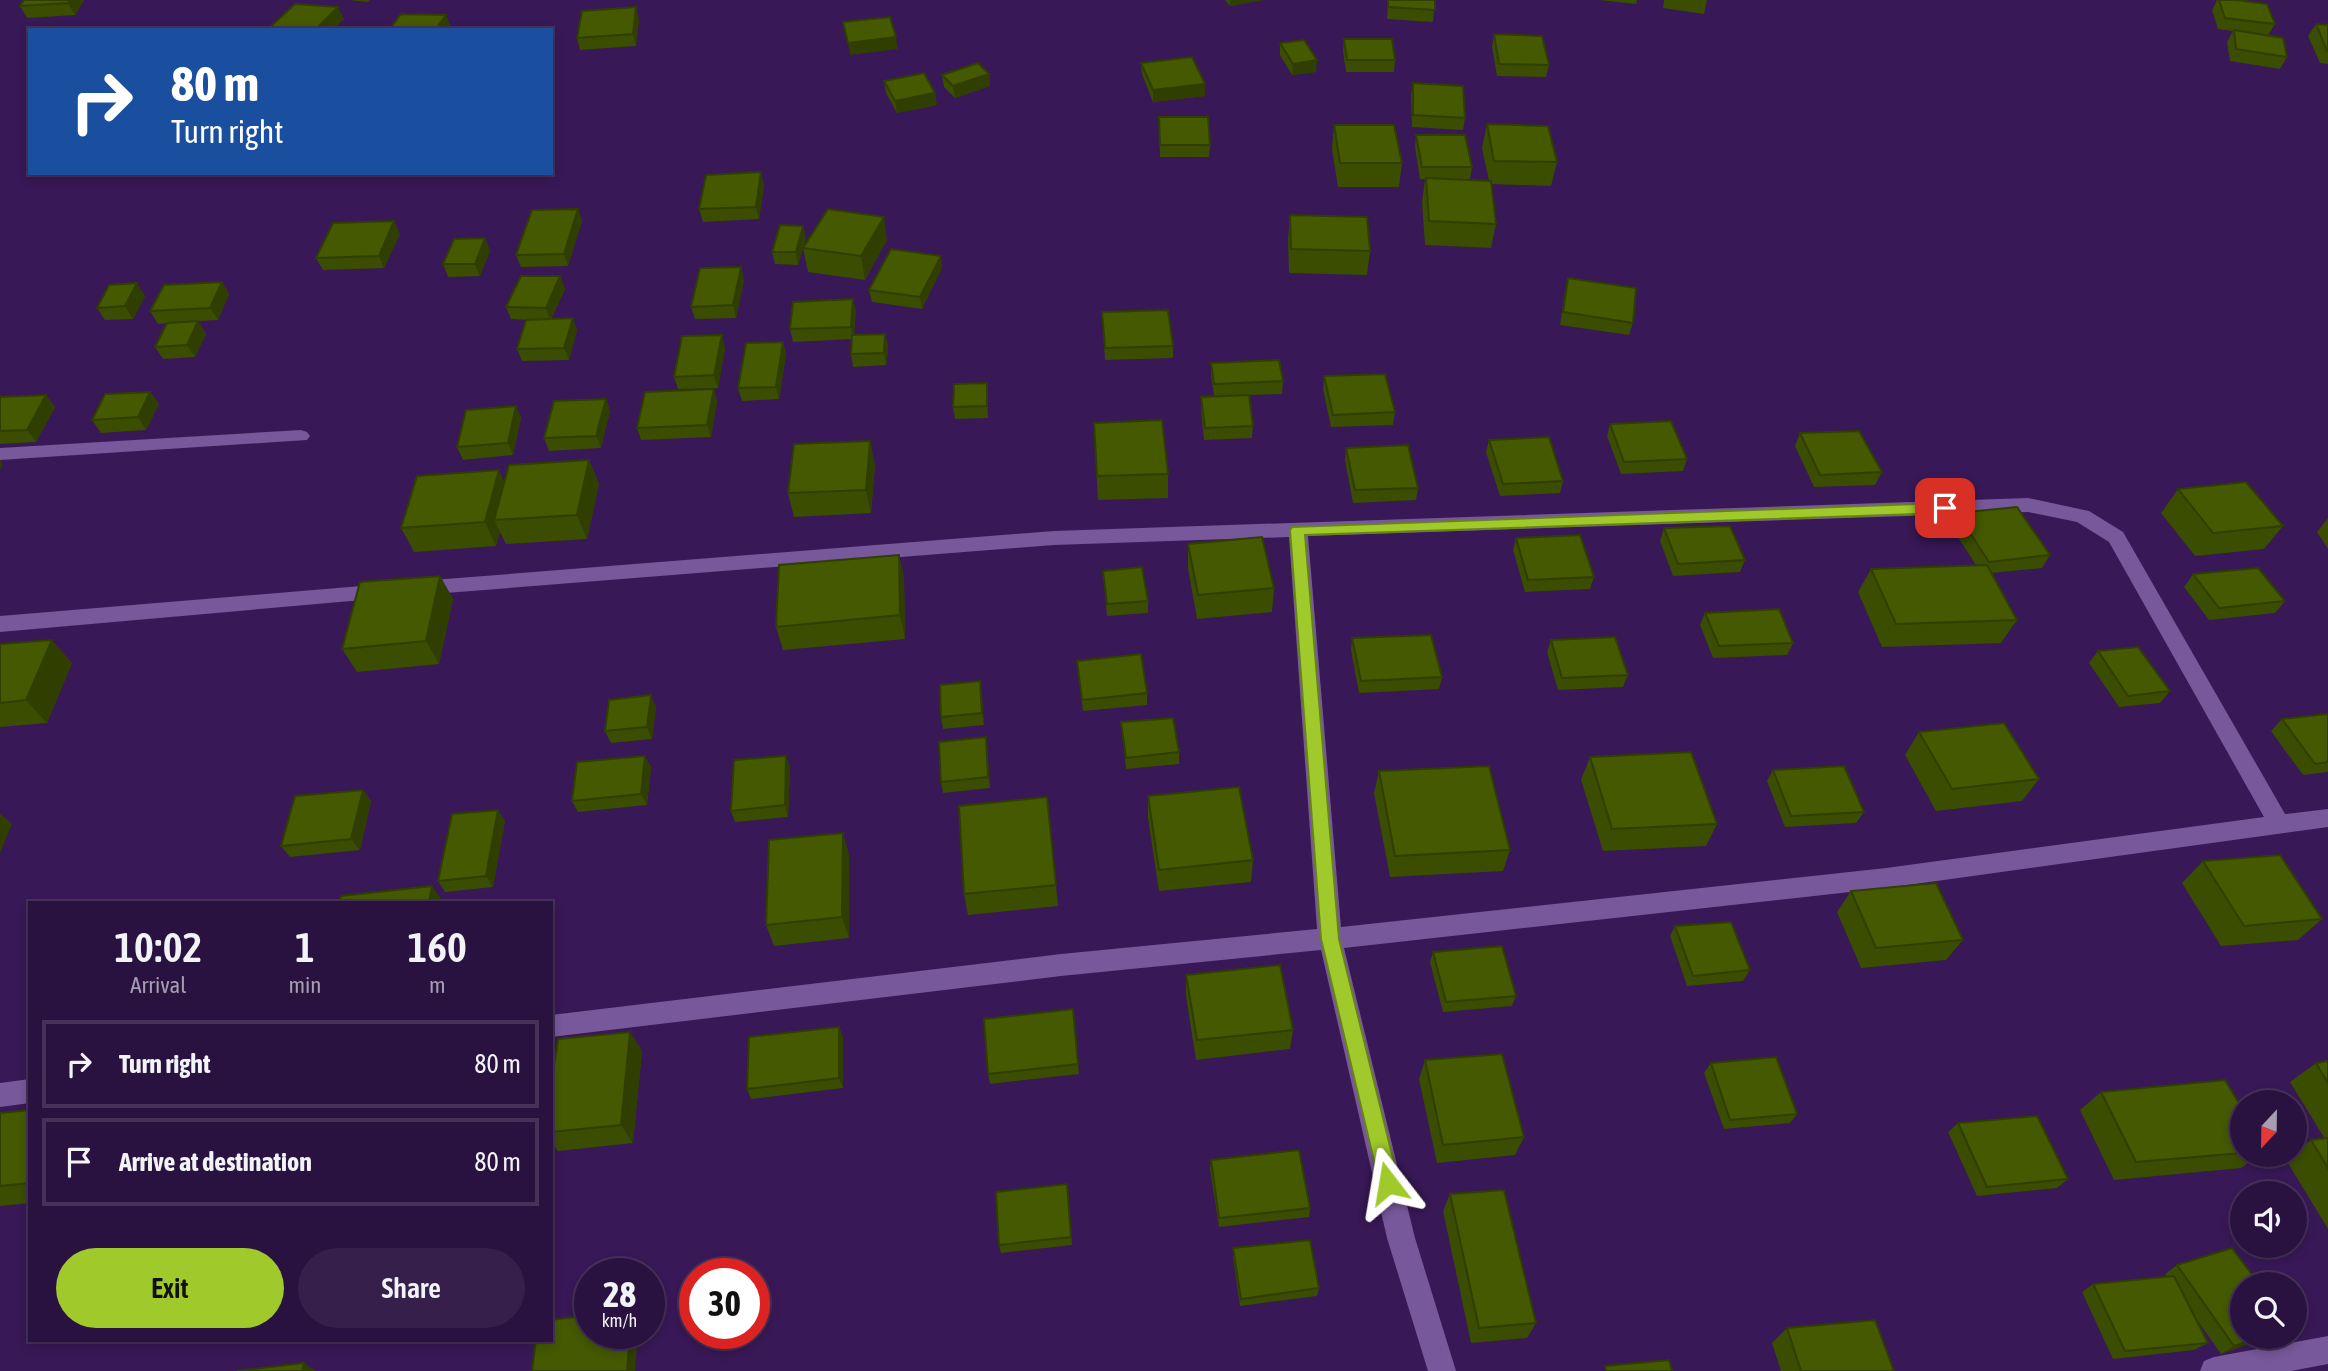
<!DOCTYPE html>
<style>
body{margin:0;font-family:"Asap Condensed",sans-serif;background:#36204b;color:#f1f3f6;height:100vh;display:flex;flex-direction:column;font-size:26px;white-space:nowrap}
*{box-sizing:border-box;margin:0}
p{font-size:23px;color:#a59eb1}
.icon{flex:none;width:38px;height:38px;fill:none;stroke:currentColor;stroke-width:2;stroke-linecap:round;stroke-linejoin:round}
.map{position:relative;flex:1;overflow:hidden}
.panel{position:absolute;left:28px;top:901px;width:525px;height:441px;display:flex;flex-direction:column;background:#2a1240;border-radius:0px;box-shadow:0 4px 10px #0003,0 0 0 2px #463259}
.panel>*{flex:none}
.banner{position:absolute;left:28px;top:28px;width:525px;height:147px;border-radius:0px;box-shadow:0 4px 10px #0003,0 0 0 2px #463259;background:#1a4fa0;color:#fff;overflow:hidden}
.needle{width:46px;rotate:202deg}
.controls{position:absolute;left:2230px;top:1090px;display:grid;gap:14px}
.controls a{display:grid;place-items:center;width:77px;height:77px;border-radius:50%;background:#2a1240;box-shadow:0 4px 10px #0003,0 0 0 2px #463259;font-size:35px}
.speed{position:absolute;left:574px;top:1258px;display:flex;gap:14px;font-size:35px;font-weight:700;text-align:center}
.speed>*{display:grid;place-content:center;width:91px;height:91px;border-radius:50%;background:#2a1240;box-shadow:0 4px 10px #0003,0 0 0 2px #463259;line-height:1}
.speed small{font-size:18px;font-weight:400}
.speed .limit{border:10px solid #d22;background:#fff;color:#111}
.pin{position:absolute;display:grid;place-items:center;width:60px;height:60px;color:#fff;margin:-30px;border-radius:14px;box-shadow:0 4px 10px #0006}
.me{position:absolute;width:77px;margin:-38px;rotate:346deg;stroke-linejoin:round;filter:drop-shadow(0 0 5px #0008)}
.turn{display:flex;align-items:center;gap:24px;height:147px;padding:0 28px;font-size:32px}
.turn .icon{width:91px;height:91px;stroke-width:2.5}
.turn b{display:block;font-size:49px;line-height:60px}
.eta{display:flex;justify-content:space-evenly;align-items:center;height:119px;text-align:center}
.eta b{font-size:42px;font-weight:600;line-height:49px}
.primary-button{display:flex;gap:14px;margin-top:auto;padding:14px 28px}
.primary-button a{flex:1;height:80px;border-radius:42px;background:#a0c92b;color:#111;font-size:28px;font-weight:600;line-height:80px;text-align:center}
.primary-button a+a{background:#36204b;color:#f1f3f6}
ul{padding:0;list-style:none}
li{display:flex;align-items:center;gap:21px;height:88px;margin:0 14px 10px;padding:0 14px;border:4px solid #463259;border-radius:0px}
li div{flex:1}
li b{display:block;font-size:26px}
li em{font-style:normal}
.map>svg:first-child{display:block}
</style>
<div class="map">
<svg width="2328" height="1371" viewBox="0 0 2328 1371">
<rect width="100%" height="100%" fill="#381856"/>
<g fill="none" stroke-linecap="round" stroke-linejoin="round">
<path fill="#77589b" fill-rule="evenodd" d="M301,430L307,432L310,436L307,440L0,460V448Z
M2028,498L2089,511L2123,532L2285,814L2328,809V827L1886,888L1344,948L1415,1238L1456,1371H1428L1387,1238L1321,950L1061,976L551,1037V1015L1061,954L1317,929L1289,537L1054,545L420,595L413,593L410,588L413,583L420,581L1054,531ZM2028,512L2077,522L2109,542L2264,817L1886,868L1341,927L1308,536Z
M385,584L392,586L395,591L392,596L385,598L0,632V616Z
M30,1079V1103L0,1107V1083Z
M2328,1336V1364L2291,1371H2200L2204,1361L2214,1357Z"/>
</g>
<path fill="#3a4d00" d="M84,0L75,15L27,18L20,6Z
M349,0H370L368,2Z
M1225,0H1263L1230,6Z
M1388,0H1435L1433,22L1387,19Z
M1599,0H1637L1636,4Z
M1664,0H1707L1704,14L1663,8Z
M2217,0H2237L2275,24L2268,35L2287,57L2280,69L2230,61L2227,42L2233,31L2218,29L2212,10Z
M639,19L636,46L580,50L577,38Z
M2316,24L2328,25V64L2320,63L2308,36Z
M1494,35L1549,65L1546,77L1497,76L1492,46Z
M1344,39L1395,60L1394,72H1346L1343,51Z
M1280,43L1316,72L1292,75L1280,55Z
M1141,63L1205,84V96L1153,102L1142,74Z
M989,74L990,86L955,98L944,87L942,75Z
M884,81L937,105L897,113L886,93Z
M1413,83L1465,118L1463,130L1412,127L1411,95Z
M1159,117L1210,145L1209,157H1160Z
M1487,124L1557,162L1551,186L1491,184L1496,224L1491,248L1425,245L1422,202L1425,179H1420L1415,147L1416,135L1472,167L1470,179H1443L1489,181L1482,148Z
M1334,125L1402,163L1399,187H1338L1332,149Z
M764,185L759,219L703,222L699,209Z
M578,209L582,221L568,266L521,267L516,255Z
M1290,215L1370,251L1367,275L1289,273L1288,239Z
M400,234L384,268L323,270L316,258Z
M485,238L490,251L480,276L448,277L443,264Z
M806,238L798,265L775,264L772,252Z
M887,240L865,280L808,272L803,248Z
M942,268L922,309L872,302L869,290Z
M560,276L565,289L551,319L577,330L569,360L522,361L517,349L527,320L511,319L506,307Z
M1568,278L1633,323L1629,335L1560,325L1565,291Z
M744,280L736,318L695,319L691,307Z
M222,282L229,294L218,320L198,321L206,334L195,357L163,359L155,347L190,322L158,324L150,311Z
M145,296L133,319L105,320L97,308Z
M853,299L856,312L854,335L885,334L888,346L886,365L853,367L851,354L852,339L793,342L790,329Z
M1102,312L1173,346V358L1105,360Z
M783,342L786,354L779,399L742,401L738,388Z
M725,348L718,388L678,389L674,377Z
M1211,363L1283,381L1282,394L1214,396L1211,375Z
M1324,376L1395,412L1393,425L1331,427L1323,389Z
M987,383L988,395V418L955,419L953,407Z
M714,389L717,402L711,437L641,440L637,428Z
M150,392L159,404L146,430L101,433L92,420Z
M46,395L55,407L36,442L0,444V397Z
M1201,397L1253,426L1252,438L1204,440L1201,410Z
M606,399L610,411L601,448L549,451L544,438Z
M516,406L521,418L513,455L463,460L457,447Z
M1094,423L1168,474V498L1098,500Z
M1610,424L1687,459L1683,471L1621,474L1607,436Z
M1800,433L1882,472L1875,485L1814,487L1795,446Z
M1489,440L1563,481L1560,493L1500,496L1486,452Z
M870,441L875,465L871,513L794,517L788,493Z
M1346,448L1418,488L1416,500L1353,503L1345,460Z
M589,460L599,484L587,539L506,544L500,532L496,546L414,552L401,528L499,470L504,483Z
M2178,489L2283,526L2264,549L2195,556L2161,513Z
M1957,513L2050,555L2042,568L1991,573L2017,620L2001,643L1882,647L1858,592L1871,569L1976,565L1950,525Z
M2328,518V549L2317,532Z
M1664,528L1745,560L1740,572L1673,576L1660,541Z
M1516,538L1594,577L1590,589L1525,592L1513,550Z
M1188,544L1274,588L1272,612L1197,619L1188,568Z
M899,555L904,578L905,639L783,650L776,627Z
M1103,571L1148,601V613L1107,616Z
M2193,574L2285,601L2275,613L2209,620L2184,587Z
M440,576L453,599L439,664L357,672L342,649Z
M1705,613L1793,643L1787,655L1713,658L1700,625Z
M1352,638L1442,677L1439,689L1359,693L1351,650Z
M1551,640L1628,675L1623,687L1558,690L1547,652Z
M0,644L72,663L47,723L0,727Z
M2098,651L2170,691L2160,703L2119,707L2089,663Z
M1077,661L1147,693V705L1083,711Z
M980,681L984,725L943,729L941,717Z
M656,707L652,739L611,743L605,731Z
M2328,714V772L2303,775L2271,731L2282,719Z
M1121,722L1179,752V764L1126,769Z
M1919,732L2039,779L2022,801L1936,811L1905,755Z
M987,749L990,788L943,793L941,782Z
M645,756L651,767L647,805L578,812L572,801Z
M786,756L790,767L788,817L735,822L731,811Z
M1590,757L1717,824L1706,846L1603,851L1581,780Z
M1773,770L1864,812L1856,823L1785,827L1767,781Z
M1379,771L1510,850L1503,871L1390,877L1374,793Z
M363,790L371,801L360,850L290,857L281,846Z
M1148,796L1253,860L1251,882L1159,891L1148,818Z
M1047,797L1058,906L968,915L964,894Z
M498,810L505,821L493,887L445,892L438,881Z
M843,833L849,855V938L774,946L766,925Z
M2203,861L2322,919L2298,940L2221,946L2182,883Z
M1851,891L1963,940L1946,960L1861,968L1837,912Z
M1675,926L1750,970L1743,981L1687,986L1670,936Z
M1433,952L1516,996L1512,1006L1443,1012L1430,962Z
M1186,975L1293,1030L1290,1049L1196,1060L1186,996Z
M1073,1009L1079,1074L990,1084L988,1074Z
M839,1027L843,1037V1088L751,1099L747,1089Z
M630,1032L642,1051L633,1143L558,1151L551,1142V1084Z
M1425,1060L1524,1137L1515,1155L1437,1163L1419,1079Z
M2328,1061V1229L2285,1158L2289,1155H2294V1152L2311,1140L2325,1139L2290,1082L2316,1063Z
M1711,1063L1797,1114L1790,1123L1724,1129L1704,1073Z
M2101,1092L2242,1108V1155H2259L2241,1168L2114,1180L2080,1110Z
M30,1110V1203L0,1206V1113Z
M1958,1123L2068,1179L2057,1188L1977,1196L1948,1132Z
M1211,1160L1310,1208L1309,1217L1219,1227L1210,1169Z
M1068,1193L1072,1245L1001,1253L999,1245Z
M1450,1194L1536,1323L1527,1338L1471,1343L1443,1211Z
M1233,1248L1319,1288L1317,1296L1240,1306L1233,1257Z
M2177,1265L2242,1337H2267L2221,1354L2193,1314L2208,1343L2194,1350L2113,1359L2082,1292L2093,1284L2167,1277L2165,1274Z
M1787,1328L1894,1371H1781L1772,1343Z"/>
<path fill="#303e00" d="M70,0H84L75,15L68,3Z
M1230,0H1263L1230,6Z
M338,7L344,19L333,30H315Z
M636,7L639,19L636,46L633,34Z
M446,15L451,27L449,30H435Z
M896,37L898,49L850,55L848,43Z
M1317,60L1316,72L1292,75L1293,64Z
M989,74L990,86L955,98L953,86Z
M1205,84V96L1153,102V90Z
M935,93L937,105L897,113L895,101Z
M761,172L764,185L759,219L756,207Z
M578,209L582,221L568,266L564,254Z
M884,217L887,240L865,280L861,256Z
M394,221L400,234L384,268L379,256Z
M803,226L806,238L798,265L796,252Z
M485,238L490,251L480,276L475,264Z
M941,256L942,268L922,309L920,297Z
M741,267L744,280L736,318L733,305Z
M560,276L565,289L550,320L546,308Z
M222,282L229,294L218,320L210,308Z
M137,283L145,296L133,319L125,306Z
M853,299L856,312L853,339L851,327Z
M573,318L577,330L569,360L564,348Z
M198,321L206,334L195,357L187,345Z
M885,334L888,346L886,365L884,353Z
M722,335L725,348L718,388L714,375Z
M783,342L786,354L779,399L776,387Z
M987,383L988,395V418L987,406Z
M714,389L717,402L711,437L707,425Z
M150,392L159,404L146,430L138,417Z
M46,395L55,407L36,442L27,430Z
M606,399L610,411L601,448L596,436Z
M516,406L521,418L513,455L508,443Z
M870,441L875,465L871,513L866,490Z
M0,460L3,464L0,470Z
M589,460L599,484L587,539L577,515Z
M499,470L510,494L494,520L500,532L496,546L485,522Z
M899,555L904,578L905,639L900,615Z
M440,576L453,599L439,664L426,641Z
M52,640L72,663L47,723L26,700Z
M980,681L982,693L984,725L982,713Z
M651,695L656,707L652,739L647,727Z
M986,737L987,749L990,788L988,777Z
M645,756L651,767L647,805L641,794Z
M786,756L790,767L788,817L785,805Z
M363,790L371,801L360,850L351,839Z
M498,810L505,821L493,887L486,876Z
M0,813L12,824L0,853Z
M843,833L849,855V938L842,917Z
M432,886L444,903H429Z
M839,1027L843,1037V1088L839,1078Z
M630,1032L642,1051L633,1143L621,1125Z
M630,1334H638L635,1371H627Z
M2260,1337H2267L2221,1354L2234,1346Z
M304,1363L316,1371H302Z"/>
<path fill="#445900" stroke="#303e00" stroke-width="2" d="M24,0H70L68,3L20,6Z
M1388,0H1435V10L1388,7Z
M2219,0H2237L2267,4L2275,24L2225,18Z
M295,4L338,7L315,30H267Z
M636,7L633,34L577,38L582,11Z
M401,14L446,15L435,30H389Z
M890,17L896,37L848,43L843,22Z
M2316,24L2328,25V51H2327Z
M2234,30L2283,38L2287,57L2236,49Z
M1494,34L1542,36L1549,65L1499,64Z
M1344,39H1392L1395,60H1347Z
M1304,40L1317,60L1293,64L1280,43Z
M1192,57L1205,84L1153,90L1141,63Z
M978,63L989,74L953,86L942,75Z
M924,73L935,93L895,101L884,81Z
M1413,83L1463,86L1465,118L1413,115Z
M1159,117H1208L1210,145H1160Z
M1487,124L1548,126L1557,162L1494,161Z
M1334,125H1394L1402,163H1340Z
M1416,135H1465L1472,167H1422Z
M761,172L756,207L699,209L706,175Z
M1426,178L1491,181L1496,224L1429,221Z
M578,209L564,254L516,255L532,210Z
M828,209L884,217L861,256L803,248Z
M1290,215L1367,217L1370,251L1291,249Z
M394,221L379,256L316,258L333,223Z
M780,225L803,226L796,252H772Z
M485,238L475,264H443L454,239Z
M891,249L941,256L920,297L869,290Z
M741,267L733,305L691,307L700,268Z
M521,276H560L546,308L506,307Z
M1568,278L1636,288L1633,323L1563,312Z
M222,282L210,308L150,311L164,285Z
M137,283L125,306L97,308L109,285Z
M853,299L851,327L790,329L793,302Z
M1168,310L1173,346L1105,348L1102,312Z
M573,318L564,348L517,349L526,320Z
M198,321L187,345L155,347L167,323Z
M885,334L884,353L851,354L852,335Z
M722,335L714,375L674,377L682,336Z
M783,342L776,387L738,388L746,343Z
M1279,360L1283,381L1214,384L1211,363Z
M1385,374L1395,412L1333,415L1324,376Z
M987,383V406L953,407L954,384Z
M714,389L707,425L637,428L645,392Z
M150,392L138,417L92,420L105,394Z
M46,395L27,430L0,431V397Z
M1249,395L1253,426L1205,428L1201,397Z
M606,399L596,436L544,438L554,401Z
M516,406L508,443L457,447L466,410Z
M1162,420L1168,474L1097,476L1094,423Z
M1671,421L1687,459L1624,462L1610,424Z
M1859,431L1882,472L1820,475L1800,433Z
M1549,437L1563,481L1503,484L1489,440Z
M870,441L866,490L788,493L794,444Z
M1408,445L1418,488L1355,490L1346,448Z
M589,460L577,515L494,520L509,465Z
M499,470L485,522L401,528L417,476Z
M2246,482L2283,526L2213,533L2178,489Z
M2017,507L2050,555L1989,562L1957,513Z
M1730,526L1745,560L1678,564L1664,528Z
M1580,535L1594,577L1528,580L1516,538Z
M1262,537L1274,588L1198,595L1188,544Z
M899,555L900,615L776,627L779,565Z
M1987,565L2017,620L1896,624L1871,569Z
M1142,567L1148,601L1107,604L1103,571Z
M2258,568L2285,601L2219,608L2193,574Z
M440,576L426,641L342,649L360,582Z
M1779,609L1793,643L1719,646L1705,613Z
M1431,635L1442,677L1361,681L1352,638Z
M1615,637L1628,675L1562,678L1551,640Z
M52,640L26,700L0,703V644Z
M2138,647L2170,691L2128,696L2098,651Z
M1141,654L1147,693L1082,700L1077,661Z
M980,681L982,713L941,717L940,685Z
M651,695L647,727L605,731L609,700Z
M2328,714V762L2315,764L2282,719Z
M1173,718L1179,752L1126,758L1121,722Z
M2004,723L2039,779L1952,789L1919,732Z
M986,737L988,777L941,782L939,742Z
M1691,752L1717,824L1612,829L1590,757Z
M645,756L641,794L572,801L577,762Z
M786,756L785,805L731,811L734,760Z
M1489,766L1510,850L1395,856L1379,771Z
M1844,766L1864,812L1791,816L1773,770Z
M1239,787L1253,860L1159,870L1148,796Z
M363,790L351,839L281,846L295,796Z
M1047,797L1056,885L964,894L959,806Z
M498,810L486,876L438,881L452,814Z
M843,833L842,917L766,925L769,840Z
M2280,855L2322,919L2244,926L2203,861Z
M1936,883L1963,940L1876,948L1851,891Z
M432,886L429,903H339L341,896Z
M1731,922L1750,970L1693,976L1675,926Z
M1502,946L1516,996L1446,1002L1433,952Z
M1280,965L1293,1030L1197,1040L1186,975Z
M1073,1009L1078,1064L988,1074L984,1019Z
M839,1027V1078L747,1089L749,1037Z
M630,1032L621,1125L551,1132V1084L558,1039Z
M1502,1054L1524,1137L1443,1145L1425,1060Z
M1776,1057L1797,1114L1730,1120L1711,1063Z
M2328,1061V1083L2316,1063Z
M2225,1080L2242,1108V1153L2136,1162L2101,1092Z
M30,1110V1183L0,1186V1113Z
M2037,1116L2068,1179L1987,1187L1958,1123Z
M2328,1138V1168L2311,1140Z
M1299,1150L1310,1208L1219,1218L1211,1160Z
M1067,1184L1071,1237L999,1245L996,1192Z
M1504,1190L1536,1323L1479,1328L1450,1194Z
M1310,1240L1319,1288L1241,1299L1233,1248Z
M2232,1248L2259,1284H2242V1337H2260L2234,1346L2177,1265Z
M2174,1276L2208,1343L2125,1351L2093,1284Z
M590,1315V1334H630L627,1371H532L536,1340H551V1320Z
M1875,1320L1894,1371H1801L1787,1328Z
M1669,1360L1672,1371H1606L1605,1366Z
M304,1363L302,1371H237Z"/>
<path fill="#a0c92b" stroke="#68831c" stroke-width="2" d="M1945,503L1953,508L1945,513L1305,535L1339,939L1399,1183L1396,1190L1388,1193L1381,1190L1321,939L1290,530L1292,527Z"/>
</svg>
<div class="controls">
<a><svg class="needle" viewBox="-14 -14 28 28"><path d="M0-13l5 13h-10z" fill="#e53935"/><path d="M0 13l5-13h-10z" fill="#a59eb1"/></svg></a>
<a><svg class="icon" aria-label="sound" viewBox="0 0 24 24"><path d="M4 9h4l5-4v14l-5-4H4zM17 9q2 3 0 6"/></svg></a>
<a><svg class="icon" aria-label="search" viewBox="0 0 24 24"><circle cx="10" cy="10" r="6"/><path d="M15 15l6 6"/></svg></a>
</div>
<div class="speed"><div>28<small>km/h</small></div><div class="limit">30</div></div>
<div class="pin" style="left:1945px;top:508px;background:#d93025"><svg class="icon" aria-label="arrive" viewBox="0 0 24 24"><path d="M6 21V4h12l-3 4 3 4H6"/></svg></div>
<svg class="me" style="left:1388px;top:1183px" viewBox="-20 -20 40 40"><path d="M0-17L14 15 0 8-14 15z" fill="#a0c92b" stroke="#fff" stroke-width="4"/></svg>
<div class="banner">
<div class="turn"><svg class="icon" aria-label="right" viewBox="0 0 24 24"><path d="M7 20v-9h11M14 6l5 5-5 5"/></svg><div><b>80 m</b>Turn right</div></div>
</div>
<section class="panel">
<div class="eta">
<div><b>10:02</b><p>Arrival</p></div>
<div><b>1</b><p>min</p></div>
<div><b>160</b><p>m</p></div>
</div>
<ul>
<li><svg class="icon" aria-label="right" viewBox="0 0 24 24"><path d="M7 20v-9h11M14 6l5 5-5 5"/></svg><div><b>Turn right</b></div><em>80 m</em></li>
<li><svg class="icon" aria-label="arrive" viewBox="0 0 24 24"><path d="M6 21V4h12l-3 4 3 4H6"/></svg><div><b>Arrive at destination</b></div><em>80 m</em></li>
</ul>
<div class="primary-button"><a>Exit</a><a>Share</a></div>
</section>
</div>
